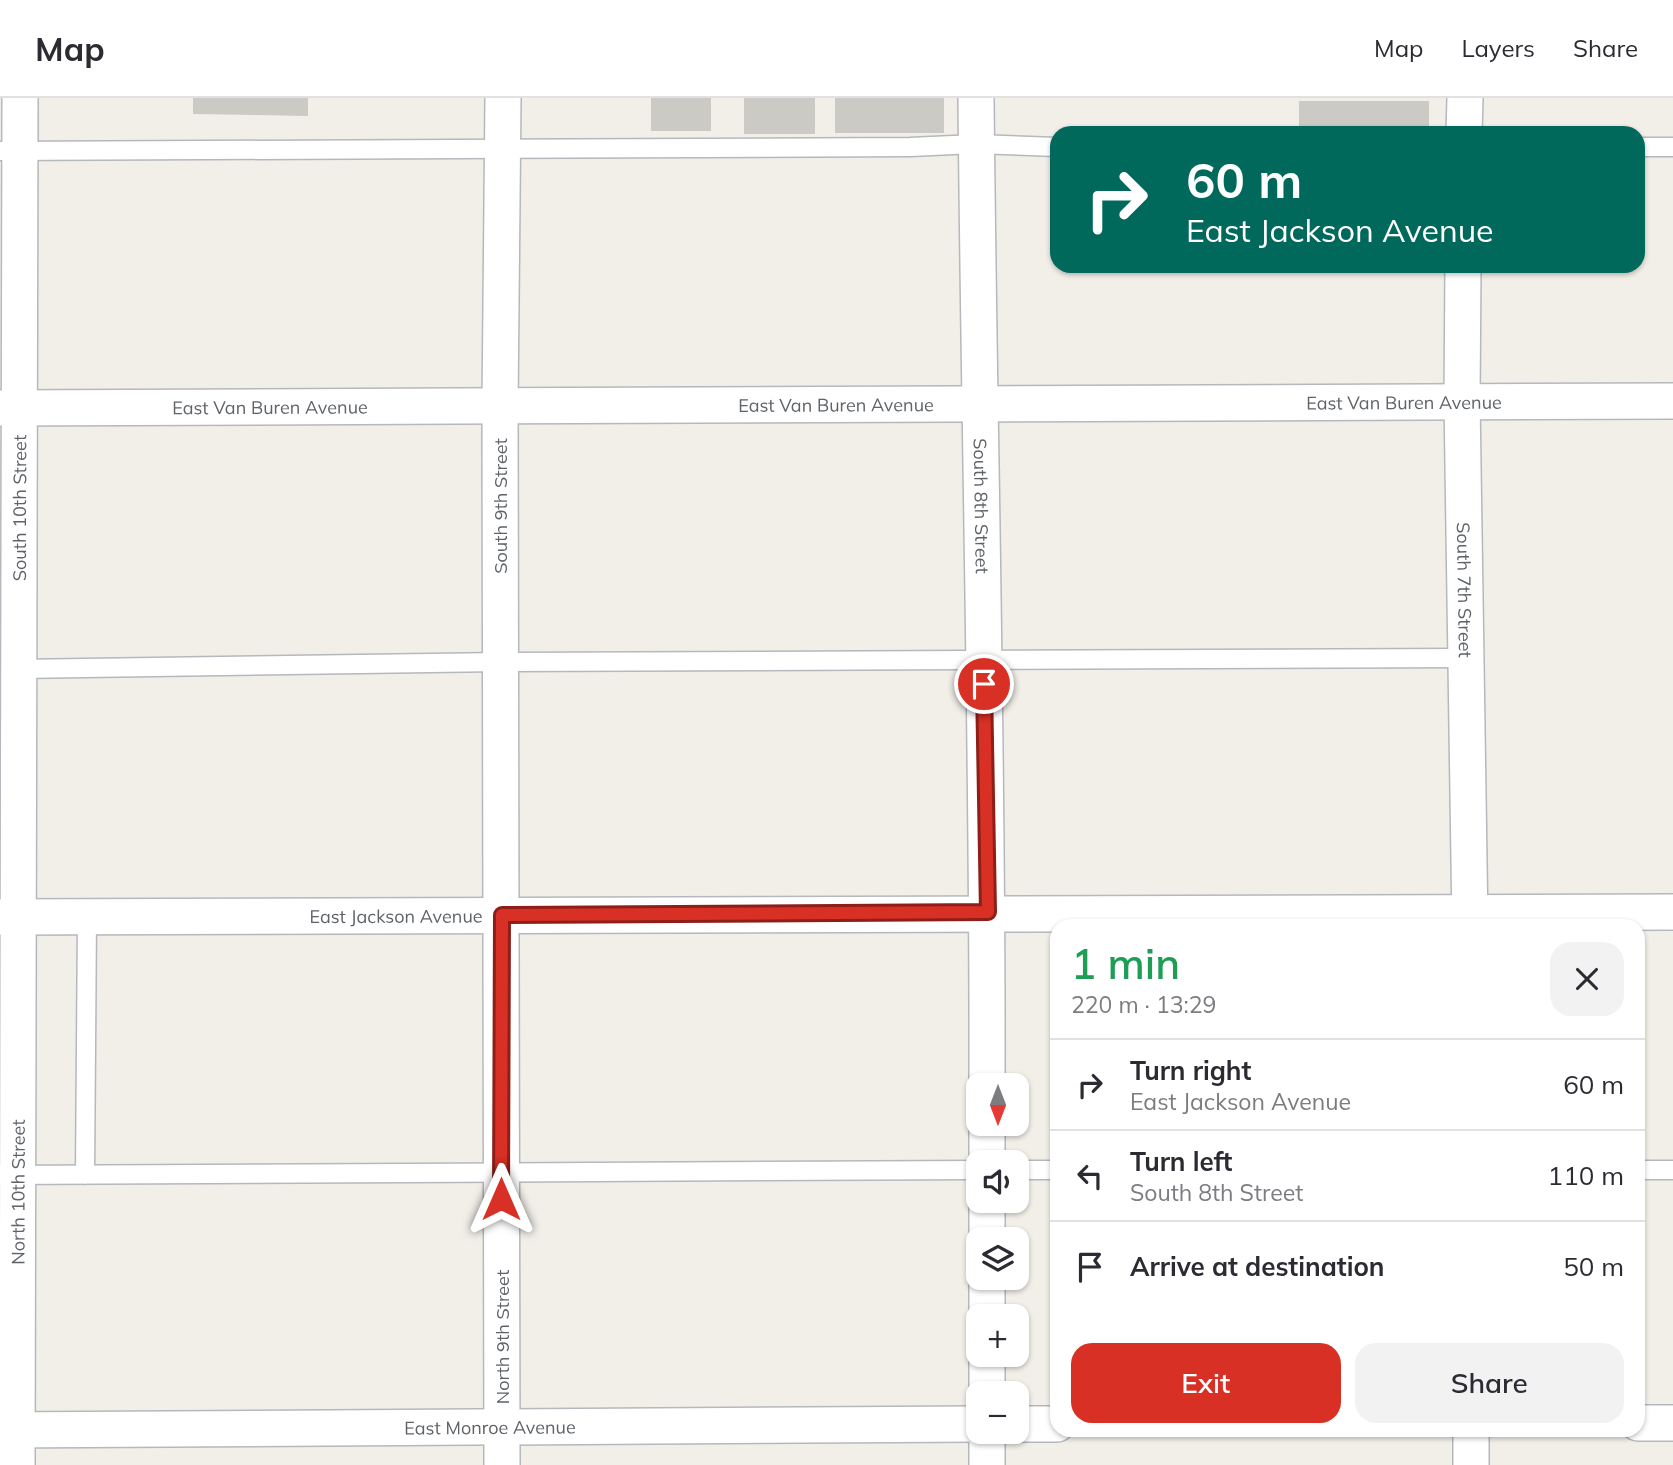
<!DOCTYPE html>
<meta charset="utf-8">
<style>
body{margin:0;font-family:Mulish,sans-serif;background:#f2f2f3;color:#2b2b33;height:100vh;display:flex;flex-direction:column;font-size:26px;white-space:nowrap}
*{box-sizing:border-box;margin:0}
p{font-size:23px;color:#7c7c81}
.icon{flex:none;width:38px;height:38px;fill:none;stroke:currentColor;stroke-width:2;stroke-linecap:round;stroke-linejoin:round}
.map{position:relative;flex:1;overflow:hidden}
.side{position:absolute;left:1050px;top:821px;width:595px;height:518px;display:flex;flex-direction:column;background:#fff;border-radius:21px;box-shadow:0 2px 5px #0004}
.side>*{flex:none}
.banner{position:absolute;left:1050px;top:28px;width:595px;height:147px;border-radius:21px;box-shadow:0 2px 5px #0004;background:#00695c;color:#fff;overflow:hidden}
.needle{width:46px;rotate:180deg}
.buttons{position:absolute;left:966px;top:975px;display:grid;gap:14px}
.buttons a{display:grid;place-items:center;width:63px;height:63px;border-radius:14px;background:#fff;box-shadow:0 2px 5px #0004;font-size:35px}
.pin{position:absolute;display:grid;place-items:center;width:60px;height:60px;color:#fff;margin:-30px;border:4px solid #fff;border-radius:50%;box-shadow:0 2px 7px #0007}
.me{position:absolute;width:77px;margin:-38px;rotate:0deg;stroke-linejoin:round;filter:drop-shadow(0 0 5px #0008)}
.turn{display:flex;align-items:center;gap:24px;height:147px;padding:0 21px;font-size:32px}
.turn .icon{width:91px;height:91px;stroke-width:2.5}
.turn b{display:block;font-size:49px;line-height:60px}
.round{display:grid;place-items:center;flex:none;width:74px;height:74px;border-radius:21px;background:#f2f2f3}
.summary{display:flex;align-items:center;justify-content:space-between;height:119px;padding:0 21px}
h1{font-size:42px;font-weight:600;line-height:52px;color:#1e9e55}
.primary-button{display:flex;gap:14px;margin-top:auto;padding:14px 21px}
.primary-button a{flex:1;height:80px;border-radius:21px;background:#d93025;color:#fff;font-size:28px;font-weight:600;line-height:80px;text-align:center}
.primary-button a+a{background:#f2f2f3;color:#2b2b33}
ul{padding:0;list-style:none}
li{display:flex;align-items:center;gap:21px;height:91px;padding:0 21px;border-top:2px solid #e1e1e2}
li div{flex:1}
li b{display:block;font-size:26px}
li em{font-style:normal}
header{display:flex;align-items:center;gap:42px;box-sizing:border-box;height:98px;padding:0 35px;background:#fff;border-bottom:2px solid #e1e1e2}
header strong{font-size:33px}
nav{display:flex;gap:38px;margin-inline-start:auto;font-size:24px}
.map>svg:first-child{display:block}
</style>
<header>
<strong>Map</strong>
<nav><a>Map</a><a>Layers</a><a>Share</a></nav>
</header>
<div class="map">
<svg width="1673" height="1367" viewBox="0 0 1673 1367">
<rect width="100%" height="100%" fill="#f1efe8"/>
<path fill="#cccac5" d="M193,0H308V18L193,16Z
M651,0H711V33H651Z
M744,0H815V36H744Z
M835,0H944V35H835Z
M1299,3H1429V30H1299Z"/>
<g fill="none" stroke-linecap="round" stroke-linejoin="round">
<defs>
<path id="lane" d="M1638,49H1673
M0,53L910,49L976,46L1057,49
M17,571L501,564L1466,560
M1017,1072H1057
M1638,1072H1673
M0,1077L978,1072
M85,1077L87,819"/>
<g id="street">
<path id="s1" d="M976,0C979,329 988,658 987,987"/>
<path d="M1464,35L1465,0"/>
<path id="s2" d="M1463,168L1462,302L1470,828"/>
<path id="s3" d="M0,310L1673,303"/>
<path id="s4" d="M0,819L1673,814"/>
<path d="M987,1064V1026"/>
<path d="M987,1141V1102"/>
<path d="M987,1218V1180"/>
<path d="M987,1295V1256"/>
<path d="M1638,1325H1673"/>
<path d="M1017,1326H1057"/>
<path id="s5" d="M0,1332L978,1326"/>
<path d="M1471,1332V1367"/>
<path d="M987,1334V1367"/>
<path id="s6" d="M17,1367L20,0"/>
<path d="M502,1367L500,308L503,0"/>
</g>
</defs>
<use href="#lane" stroke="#b5b8bc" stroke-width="21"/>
<use href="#street" stroke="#b5b8bc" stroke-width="38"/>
<use href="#lane" stroke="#fff" stroke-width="18"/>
<use href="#street" stroke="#fff" stroke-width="35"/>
</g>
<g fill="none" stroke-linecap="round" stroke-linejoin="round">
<defs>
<path id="route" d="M501,1101L502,817L988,814L984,586"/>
</defs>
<use href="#route" stroke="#8d1f18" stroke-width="18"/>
<use href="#route" stroke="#d93025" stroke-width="12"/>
</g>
<g text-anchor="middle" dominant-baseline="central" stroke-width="6" stroke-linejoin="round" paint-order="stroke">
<g font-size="18" fill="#5f6368" stroke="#fff">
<text stroke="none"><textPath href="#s3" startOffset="1404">East Van Buren Avenue</textPath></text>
<text stroke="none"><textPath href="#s3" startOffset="836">East Van Buren Avenue</textPath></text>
<text stroke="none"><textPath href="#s3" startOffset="270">East Van Buren Avenue</textPath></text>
<text stroke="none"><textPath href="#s1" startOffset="408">South 8th Street</textPath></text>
<text transform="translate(500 408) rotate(-90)">South 9th Street</text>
<text stroke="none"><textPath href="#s6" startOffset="957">South 10th Street</textPath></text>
<text stroke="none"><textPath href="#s2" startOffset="324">South 7th Street</textPath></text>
<text stroke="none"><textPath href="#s4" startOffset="396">East Jackson Avenue</textPath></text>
<text stroke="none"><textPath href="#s6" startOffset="273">North 10th Street</textPath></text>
<text transform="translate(502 1239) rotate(-90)">North 9th Street</text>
<text stroke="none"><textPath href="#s5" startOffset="490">East Monroe Avenue</textPath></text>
</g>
</g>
</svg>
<div class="buttons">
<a><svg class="needle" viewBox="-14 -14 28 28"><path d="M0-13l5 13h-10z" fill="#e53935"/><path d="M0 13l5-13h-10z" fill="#7c7c81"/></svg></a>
<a><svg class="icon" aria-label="sound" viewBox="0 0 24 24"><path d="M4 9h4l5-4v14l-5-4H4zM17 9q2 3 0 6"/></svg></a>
<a><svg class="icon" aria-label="layers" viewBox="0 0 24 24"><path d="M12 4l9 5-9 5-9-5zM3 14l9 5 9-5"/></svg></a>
<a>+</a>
<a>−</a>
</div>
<div class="pin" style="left:984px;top:586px;background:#d93025"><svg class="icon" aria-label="arrive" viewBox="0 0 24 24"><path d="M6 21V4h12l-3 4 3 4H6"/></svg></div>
<svg class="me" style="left:501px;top:1101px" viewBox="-20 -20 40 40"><path d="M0-17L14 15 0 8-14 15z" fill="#d93025" stroke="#fff" stroke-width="4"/></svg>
<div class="banner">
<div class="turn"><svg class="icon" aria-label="right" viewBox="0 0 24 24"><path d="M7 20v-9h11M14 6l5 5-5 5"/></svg><div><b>60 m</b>East Jackson Avenue</div></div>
</div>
<section class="side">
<div class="summary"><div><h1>1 min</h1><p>220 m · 13:29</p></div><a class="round"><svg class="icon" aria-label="close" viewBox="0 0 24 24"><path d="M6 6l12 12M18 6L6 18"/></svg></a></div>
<ul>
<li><svg class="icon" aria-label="right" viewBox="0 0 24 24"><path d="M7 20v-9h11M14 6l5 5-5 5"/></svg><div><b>Turn right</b><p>East Jackson Avenue</p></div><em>60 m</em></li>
<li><svg class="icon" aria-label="left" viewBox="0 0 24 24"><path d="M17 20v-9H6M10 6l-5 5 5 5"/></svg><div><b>Turn left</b><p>South 8th Street</p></div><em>110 m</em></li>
<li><svg class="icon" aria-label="arrive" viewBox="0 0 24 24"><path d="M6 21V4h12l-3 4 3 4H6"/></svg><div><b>Arrive at destination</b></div><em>50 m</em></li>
</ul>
<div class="primary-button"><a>Exit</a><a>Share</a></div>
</section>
</div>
